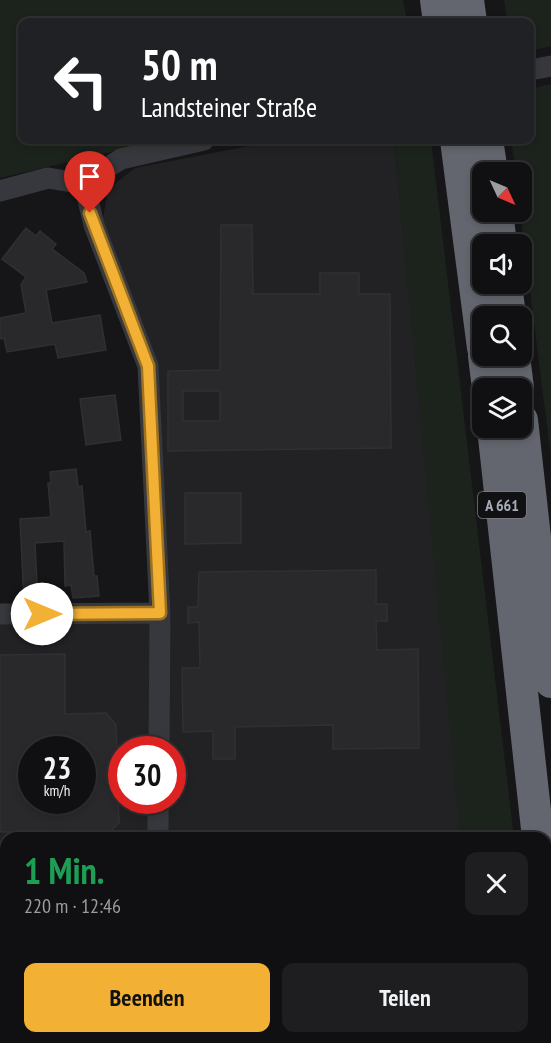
<!DOCTYPE html>
<html lang="de">
<meta charset="utf-8">
<style>
body{margin:0;font-family:"PT Sans Narrow",sans-serif;background:#1e1e20;color:#f1f3f6;height:100vh;display:flex;flex-direction:column;font-size:22px;white-space:nowrap}
*{box-sizing:border-box;margin:0}
p{font-size:20px;color:#9c9d9f}
.icon{flex:none;width:33px;height:33px;fill:none;stroke:currentColor;stroke-width:2;stroke-linecap:round;stroke-linejoin:round}
.map{position:relative;flex:1;overflow:hidden}
.side{position:absolute;left:0px;top:832px;width:552px;height:212px;display:flex;flex-direction:column;background:#101012;border-radius:18px 18px 0 0;box-shadow:0 3px 9px #0003,0 0 0 2px #303032}
.side>*{flex:none}
.banner{position:absolute;left:18px;top:18px;width:516px;height:126px;border-radius:12px;box-shadow:0 3px 9px #0003,0 0 0 2px #303032;background:#202124;color:#fff;overflow:hidden}
.needle{width:39px;rotate:134deg}
.controls{position:absolute;left:472px;top:162px;display:grid;gap:12px}
.controls a{display:grid;place-items:center;width:60px;height:60px;border-radius:12px;background:#101012;box-shadow:0 3px 9px #0003,0 0 0 2px #303032;font-size:30px}
.speed{position:absolute;left:18px;top:736px;display:flex;gap:12px;font-size:30px;font-weight:700;text-align:center}
.speed>*{display:grid;place-content:center;width:78px;height:78px;border-radius:50%;background:#101012;box-shadow:0 3px 9px #0003,0 0 0 2px #303032;line-height:1}
.speed small{font-size:15px;font-weight:400}
.speed .limit{border:9px solid #d22;background:#fff;color:#111}
.pin{position:absolute;display:grid;place-items:center;width:51px;height:51px;color:#fff;margin:-62px -26px;border-radius:50% 50% 50% 0;rotate:-45deg;box-shadow:0 0 6px #0007}
.pin .icon{rotate:45deg}
.me{position:absolute;width:66px;margin:-33px;rotate:90deg;stroke-linejoin:round;filter:drop-shadow(0 0 4px #0008)}
.turn{display:flex;align-items:center;gap:21px;height:126px;padding:0 24px;font-size:27px}
.turn .icon{width:78px;height:78px;stroke-width:2.5}
.turn b{display:block;font-size:42px;line-height:51px}
.round{display:grid;place-items:center;flex:none;width:63px;height:63px;border-radius:12px;background:#1e1e20}
.overview{display:flex;align-items:center;justify-content:space-between;height:102px;padding:0 24px}
h1{font-size:36px;font-weight:800;line-height:45px;color:#1e9e55}
.action{display:flex;gap:12px;margin-top:auto;padding:12px 24px}
.action a{flex:1;height:69px;border-radius:12px;background:#f2b134;color:#111;font-size:24px;font-weight:800;line-height:69px;text-align:center}
.action a+a{background:#1e1e20;color:#f1f3f6}
.map>svg:first-child{display:block}
</style>
<div class="map">
<svg width="551" height="1043" viewBox="0 0 551 1043">
<rect width="100%" height="100%" fill="#161618"/>
<path fill="#222225" fill-rule="evenodd" d="M280,140H394L461,838H6V1038H479L480,1043H0V624L171,622L158,366L102,224L108,189L135,168ZM32,750H82V801H32ZM122,750H172V801H122Z"/>
<path fill="#1c231d" d="M0,0H403L407,22H22V140H161L0,178Z
M504,0H551V46L530,51V22H508Z
M551,84V457L520,212L522,172H516L511,140H530V89Z
M394,140H431L514,838H460Z"/>
<path fill="#29292c" stroke="#303034" stroke-width="1.5" fill-rule="evenodd" d="M221,225H252L253,294H320V273H359V294H390L391,448L168,451V371L220,370ZM183,391H220V421H183Z
M26,228L36,236L40,231L56,244L52,249L84,273L87,282L46,290L52,323L100,315L106,350L58,358L55,344L7,352L4,338L0,339V318L26,313L21,285L26,277L2,259Z
M115,395L121,440L86,445L80,399Z
M76,469L78,487L82,486L86,532L90,531L94,576H97L99,596L73,598L71,585L65,586L64,541L35,543L38,601H24L20,519L51,517L48,483H51L50,472Z
M185,493H241V543L185,544Z
M376,570V604H387V621H376L377,650L418,649L419,748L333,749V725L235,727V759H213V731L183,732L182,668H199L200,665L199,622L188,623V607H198L199,572Z
M65,654V714L106,713L116,725L119,823L103,838H47V831L0,832V655ZM32,750H87L88,801H32Z"/>
<g fill="none" stroke-linecap="round" stroke-linejoin="round">
<path stroke="#37383d" stroke-width="21" d="M530,70L551,66
M0,191L48,178L90,185
M0,614L160,613
M159,750L160,613L148,366L94,225L87,196L96,175L121,159L204,140
M158,801V838
M0,879H6
M162,1038V1043"/>
<path stroke="#63666e" stroke-width="32" d="M436,0L439,22
M468,0L471,22
M456,140L483,348
M487,140L492,172
M497,212L501,244
M506,284L510,316
M484,356L488,388
M514,356L518,388
M522,420L551,682
M493,428L538,838
M546,907L551,952"/>
</g>
<g fill="none" stroke-linecap="round" stroke-linejoin="round">
<defs>
<path id="route" d="M42,614L160,613L148,366L90,213"/>
</defs>
<use href="#route" stroke="#9d7322" stroke-width="15"/>
<use href="#route" stroke="#f2b134" stroke-width="10"/>
</g>
<g text-anchor="middle" dominant-baseline="central" stroke-width="6" stroke-linejoin="round" paint-order="stroke">
<rect fill="#111113" stroke="#7b7e86" stroke-width="1.5" x="478" y="492" width="48" height="26" rx="4.5"/>
<g font-size="16" font-weight="bold" fill="#a8adb8">
<text x="502" y="505">A 661</text>
</g>
</g>
</svg>
<div class="controls">
<a><svg class="needle" viewBox="-14 -14 28 28"><path d="M0-13l5 13h-10z" fill="#e53935"/><path d="M0 13l5-13h-10z" fill="#9c9d9f"/></svg></a>
<a><svg class="icon" aria-label="sound" viewBox="0 0 24 24"><path d="M4 9h4l5-4v14l-5-4H4zM17 9q2 3 0 6"/></svg></a>
<a><svg class="icon" aria-label="search" viewBox="0 0 24 24"><circle cx="10" cy="10" r="6"/><path d="M15 15l6 6"/></svg></a>
<a><svg class="icon" aria-label="layers" viewBox="0 0 24 24"><path d="M12 4l9 5-9 5-9-5zM3 14l9 5 9-5"/></svg></a>
</div>
<div class="speed"><div>23<small>km/h</small></div><div class="limit">30</div></div>
<div class="pin" style="left:90px;top:213px;background:#d93025"><svg class="icon" aria-label="arrive" viewBox="0 0 24 24"><path d="M6 21V4h12l-3 4 3 4H6"/></svg></div>
<svg class="me" style="left:42px;top:614px" viewBox="-20 -20 40 40"><circle r="19" fill="#fff"/><path d="M0-13L10 11 0 6-10 11z" fill="#f2b134"/></svg>
<div class="banner">
<div class="turn"><svg class="icon" aria-label="left" viewBox="0 0 24 24"><path d="M17 20v-9H6M10 6l-5 5 5 5"/></svg><div><b>50 m</b>Landsteiner Straße</div></div>
</div>
<section class="side">
<div class="overview"><div><h1>1 Min.</h1><p>220 m · 12:46</p></div><a class="round"><svg class="icon" aria-label="close" viewBox="0 0 24 24"><path d="M6 6l12 12M18 6L6 18"/></svg></a></div>
<div class="action"><a>Beenden</a><a>Teilen</a></div>
</section>
</div>
